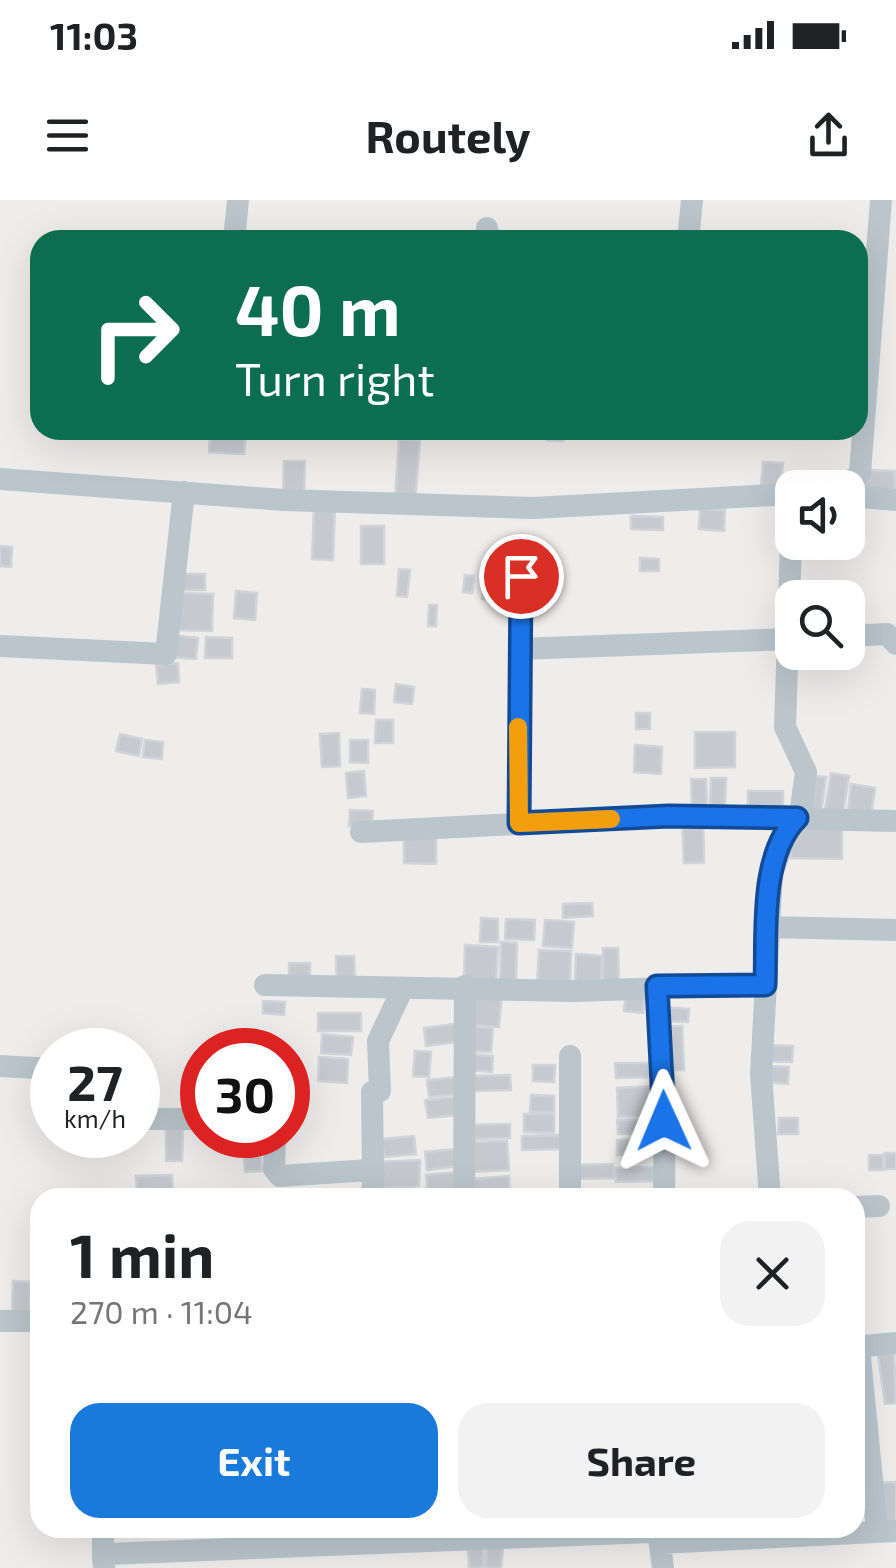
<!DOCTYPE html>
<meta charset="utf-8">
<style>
body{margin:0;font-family:"Exo 2",sans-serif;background:#f2f2f2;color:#202124;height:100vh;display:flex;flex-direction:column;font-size:38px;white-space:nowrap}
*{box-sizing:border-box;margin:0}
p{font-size:32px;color:#757577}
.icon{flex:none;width:55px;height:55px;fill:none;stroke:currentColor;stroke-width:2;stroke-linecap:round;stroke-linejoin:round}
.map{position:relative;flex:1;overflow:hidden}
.details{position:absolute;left:30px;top:988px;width:835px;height:350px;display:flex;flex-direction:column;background:#fff;border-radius:30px;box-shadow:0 10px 40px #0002}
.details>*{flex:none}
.banner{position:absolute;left:30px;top:30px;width:838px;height:210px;border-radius:30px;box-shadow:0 10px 40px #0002;background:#0b6e4f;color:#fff;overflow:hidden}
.controls{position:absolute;left:775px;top:270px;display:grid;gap:20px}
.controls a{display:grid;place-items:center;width:90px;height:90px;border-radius:20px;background:#fff;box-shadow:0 10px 40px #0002;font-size:50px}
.speed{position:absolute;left:30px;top:828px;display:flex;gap:20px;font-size:50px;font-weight:700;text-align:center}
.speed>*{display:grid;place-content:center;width:130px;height:130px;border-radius:50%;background:#fff;box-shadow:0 10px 40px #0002;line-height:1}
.speed small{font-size:25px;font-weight:400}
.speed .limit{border:15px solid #d22;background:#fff;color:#111}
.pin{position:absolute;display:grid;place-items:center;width:85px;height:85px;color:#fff;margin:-42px;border:5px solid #fff;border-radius:50%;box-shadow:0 2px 10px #0007}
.me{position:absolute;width:110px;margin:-55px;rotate:359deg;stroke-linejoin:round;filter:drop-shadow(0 0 8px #0008)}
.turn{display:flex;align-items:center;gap:35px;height:210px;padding:0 40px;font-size:45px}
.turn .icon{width:130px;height:130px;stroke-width:2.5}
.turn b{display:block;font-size:70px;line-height:85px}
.round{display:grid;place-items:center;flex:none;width:105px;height:105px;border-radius:30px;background:#f2f2f2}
.headline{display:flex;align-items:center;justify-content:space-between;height:170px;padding:0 40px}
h1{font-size:60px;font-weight:700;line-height:75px}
.primary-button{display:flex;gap:20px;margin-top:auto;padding:20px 40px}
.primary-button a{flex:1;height:115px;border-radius:30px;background:#197adc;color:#fff;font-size:40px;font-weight:700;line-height:115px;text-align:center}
.primary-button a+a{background:#f2f2f2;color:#202124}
.status{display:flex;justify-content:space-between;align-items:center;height:70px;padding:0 50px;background:#fff;direction:ltr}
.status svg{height:28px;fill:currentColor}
header{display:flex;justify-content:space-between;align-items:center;height:130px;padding:0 40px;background:#fff;font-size:45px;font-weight:700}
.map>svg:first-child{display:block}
</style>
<div class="status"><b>11:03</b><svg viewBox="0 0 49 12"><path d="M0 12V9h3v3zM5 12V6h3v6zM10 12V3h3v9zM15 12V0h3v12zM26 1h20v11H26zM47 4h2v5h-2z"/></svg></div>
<header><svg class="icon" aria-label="menu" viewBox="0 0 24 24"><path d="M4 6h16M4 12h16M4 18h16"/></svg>Routely<svg class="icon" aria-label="share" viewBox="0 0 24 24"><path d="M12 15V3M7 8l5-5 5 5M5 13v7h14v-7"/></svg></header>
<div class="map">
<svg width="896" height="1368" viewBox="0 0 896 1368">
<rect width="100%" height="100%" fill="#efecec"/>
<path fill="#c6cacf" stroke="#d0d3d8" stroke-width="2.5" d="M210,230H246L244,254L209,252Z
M547,230H563V241L547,240Z
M399,239L420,240L415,302L395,300Z
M284,261H305L304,295L283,294Z
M763,262L783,263L781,286L761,285Z
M864,270L895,271V299L864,298Z
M314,307H335L333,360L312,359Z
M700,309L725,310L724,331L699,329Z
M631,316L663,317V330L631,329Z
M361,326H384V364H361Z
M0,346L12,347L11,367L0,366Z
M640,358L659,359V371H640Z
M399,369L410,370L407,397L397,396Z
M176,374H205V390H177Z
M465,375L474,376L472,393L463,392Z
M484,375L493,376L490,400L482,399Z
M236,391L257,393L255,420L234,418Z
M176,393L213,394L212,431L175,430Z
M429,405H437L436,426H428Z
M172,435L198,438L196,459L170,457Z
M206,437L232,438V458H205Z
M178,463L179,482L158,484L156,465Z
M396,484L414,487L412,504L394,502Z
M362,489L375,490L374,514L360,513Z
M636,513H650V529H636Z
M376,520H393V543H375Z
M695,532H735V567L695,568Z
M339,533L340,566L322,567L320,534Z
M120,534L142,539L139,556L116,551Z
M145,540L163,542L162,559L143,557Z
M350,540H368V563L350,562Z
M635,545L662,547L661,574L634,572Z
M364,571L366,596L348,598L346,573Z
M831,573L849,576L842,619L824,616Z
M810,576L826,577L821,613L806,610Z
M711,578H726L725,607H710Z
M691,579H706L707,608H692Z
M851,584L875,588L871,615L848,611Z
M748,591H783V611H748Z
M350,610L373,611L372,627L349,626Z
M703,619L704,663H684L682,620Z
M792,624L842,625V659L791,658Z
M404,634L436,636V664L404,663Z
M592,703L593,716L563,718V704Z
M481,718L498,719V742H480Z
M506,719L535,720L534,740L505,739Z
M545,720L574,722L572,748L543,746Z
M501,742L517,743L516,781H500Z
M465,745L498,747L496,781L464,780Z
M603,748H618L619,781H603Z
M539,750L571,751L570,786L537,785Z
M576,754L602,756L601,785L575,784Z
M336,756H354L355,787L337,788Z
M289,763H310V781L289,782Z
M470,788L502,790L499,827L468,825Z
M626,793L645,795L643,813L624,811Z
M263,801L285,802L284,815L263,813Z
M663,807L689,809L688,822L663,821Z
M318,813H361V831H318Z
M456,824L457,842L426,846L424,828Z
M468,826L493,828L491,852L467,851Z
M682,826L684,870H666L664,827Z
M322,834L353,837L351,855L321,853Z
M764,845L793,846L792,862L764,861Z
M415,851L431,852L429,877L413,876Z
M467,854L493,856L492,872L466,870Z
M319,857L348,859L347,883L318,881Z
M615,863H654V877L616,878Z
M533,865H555L554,882L533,881Z
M764,866L789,867L788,884L763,882Z
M510,875L511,890L472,891L471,876Z
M458,877L460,894L429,897L427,880Z
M655,886L657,915L618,917L617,888Z
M531,895L554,896V912H530Z
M457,897L459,915L428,918L425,900Z
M524,914H554V933L524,932Z
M779,918H798V934H778Z
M656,919V933L618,934L617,920Z
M510,924V938L471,939V925Z
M166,927L183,928L182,961H166Z
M561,935V949L522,950V936Z
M414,936L416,954L384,957L382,939Z
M655,939L656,954L617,955V940Z
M507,941L509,970L470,972L469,942Z
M260,947L262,971L245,972L243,948Z
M457,949L459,966L427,970L425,952Z
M885,953H896V969H885Z
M869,955H883V970H869Z
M420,960L419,986L380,988V962Z
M613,964L614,978L575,979V965Z
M654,967V981L616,982L615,968Z
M458,972L460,990L428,993L426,975Z
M172,975L173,998H137L136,976Z
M509,976L510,998H472V979Z
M413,987L414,998H382L381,990Z
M13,1081L30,1082L29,1115L12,1114Z
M894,1152L896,1203L885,1204L878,1154Z
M855,1280H858L862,1328H855Z
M896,1282V1324L880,1325L875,1283Z
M468,1345H483L484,1368H469Z
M487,1345L503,1347L501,1368H485Z"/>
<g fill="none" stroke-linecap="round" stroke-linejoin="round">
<path stroke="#bac5cc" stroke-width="22" d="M234,40L238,0
M486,40L487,28
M688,40L692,0
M0,279L284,300L533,308L792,294
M795,288L848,284L860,273L881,0
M848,296L896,300
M848,436L887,434L896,444
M0,446L166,454L184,292
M519,449L792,439
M519,623L521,376
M361,632L669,616L896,621
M768,727L896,730
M265,785L574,791L765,785
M657,786L665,891L664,998
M0,866L52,869
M138,874L139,911L143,919H202
M380,891L378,841L403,788
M372,892L373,973
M275,935L274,969L280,976L370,970L374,976L371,998
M464,998L465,786
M570,998V856
M770,998L761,874L772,674L788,628L800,615L806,572L785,527L792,312
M855,1007L879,1006
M0,1121H40
M855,1147L896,1143
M859,1147L877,1331
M103,1328V1358
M660,1343L896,1331
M104,1368L103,1358L108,1354L651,1332L659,1337L663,1368"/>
</g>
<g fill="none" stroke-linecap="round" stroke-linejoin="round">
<defs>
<path id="route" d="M521,376L519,623L669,616L797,618C759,656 767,735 765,785L657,786L664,921"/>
</defs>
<use href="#route" stroke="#114b97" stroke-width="25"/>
<use href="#route" stroke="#1a73e8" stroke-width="18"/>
<path stroke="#f59e0b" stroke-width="18" d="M518,527L519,623L611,619"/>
</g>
</svg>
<div class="controls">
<a><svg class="icon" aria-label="sound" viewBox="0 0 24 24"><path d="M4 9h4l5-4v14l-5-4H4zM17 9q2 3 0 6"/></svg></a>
<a><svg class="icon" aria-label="search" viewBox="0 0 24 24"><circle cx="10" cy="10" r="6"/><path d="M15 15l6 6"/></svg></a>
</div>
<div class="speed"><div>27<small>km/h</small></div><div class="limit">30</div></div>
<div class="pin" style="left:521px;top:376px;background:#d93025"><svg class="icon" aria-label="arrive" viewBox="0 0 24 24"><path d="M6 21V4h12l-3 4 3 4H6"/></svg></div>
<svg class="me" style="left:664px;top:921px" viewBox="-20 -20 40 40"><path d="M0-17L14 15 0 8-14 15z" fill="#1a73e8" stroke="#fff" stroke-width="4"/></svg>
<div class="banner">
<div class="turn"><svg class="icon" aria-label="right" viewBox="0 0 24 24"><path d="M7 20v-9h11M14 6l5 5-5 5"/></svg><div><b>40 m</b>Turn right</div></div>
</div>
<section class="details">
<div class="headline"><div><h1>1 min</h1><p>270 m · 11:04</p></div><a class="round"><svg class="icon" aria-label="close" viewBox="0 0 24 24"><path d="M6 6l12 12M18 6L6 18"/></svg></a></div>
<div class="primary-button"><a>Exit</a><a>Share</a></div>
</section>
</div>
